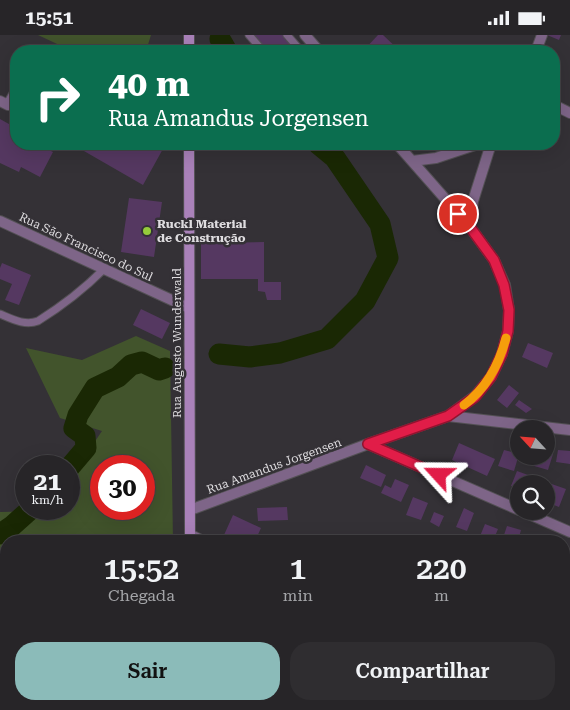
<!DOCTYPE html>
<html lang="pt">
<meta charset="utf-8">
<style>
body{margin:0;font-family:"Roboto Serif",serif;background:#2f2d30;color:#f1f3f6;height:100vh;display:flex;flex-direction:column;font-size:19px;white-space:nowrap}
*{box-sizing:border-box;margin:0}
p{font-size:16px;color:#a4a5a8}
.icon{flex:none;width:28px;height:28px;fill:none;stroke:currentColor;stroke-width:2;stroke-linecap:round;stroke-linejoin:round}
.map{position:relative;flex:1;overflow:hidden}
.drawer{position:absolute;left:0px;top:500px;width:570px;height:175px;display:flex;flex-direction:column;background:#272528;border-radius:20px 20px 0 0;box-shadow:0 5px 20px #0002,0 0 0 1px #434245}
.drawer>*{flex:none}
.banner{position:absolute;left:10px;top:10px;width:550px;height:105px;border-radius:20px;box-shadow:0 5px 20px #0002,0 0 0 1px #434245;background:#0b6e4f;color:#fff;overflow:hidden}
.needle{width:32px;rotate:296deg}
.tools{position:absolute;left:510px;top:385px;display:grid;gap:10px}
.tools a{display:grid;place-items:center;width:45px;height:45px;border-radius:50%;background:#272528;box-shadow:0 5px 20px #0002,0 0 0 1px #434245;font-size:25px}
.speed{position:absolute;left:15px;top:420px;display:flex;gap:10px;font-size:25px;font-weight:700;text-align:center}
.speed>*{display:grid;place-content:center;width:65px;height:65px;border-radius:50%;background:#272528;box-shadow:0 5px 20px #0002,0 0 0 1px #434245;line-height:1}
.speed small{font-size:12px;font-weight:400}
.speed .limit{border:8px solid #d22;background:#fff;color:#111}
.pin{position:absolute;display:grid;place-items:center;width:42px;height:42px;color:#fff;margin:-21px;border:2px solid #fff;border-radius:50%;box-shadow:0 1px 5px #0007}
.me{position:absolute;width:55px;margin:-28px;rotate:294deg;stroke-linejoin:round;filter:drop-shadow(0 0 4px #0008)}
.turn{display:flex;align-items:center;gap:18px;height:105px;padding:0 15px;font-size:22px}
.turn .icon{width:65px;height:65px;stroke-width:2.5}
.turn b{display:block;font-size:35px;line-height:42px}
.eta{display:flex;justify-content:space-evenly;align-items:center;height:85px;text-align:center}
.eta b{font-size:30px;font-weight:600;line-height:35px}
.action{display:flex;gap:10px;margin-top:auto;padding:10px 15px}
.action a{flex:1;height:58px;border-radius:20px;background:#8bbbb9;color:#111;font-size:20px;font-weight:600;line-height:58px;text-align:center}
.action a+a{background:#2f2d30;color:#f1f3f6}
.status{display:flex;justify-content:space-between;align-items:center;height:35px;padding:0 25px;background:#272528;direction:ltr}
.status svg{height:14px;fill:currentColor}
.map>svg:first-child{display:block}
</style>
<div class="status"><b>15:51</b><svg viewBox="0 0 49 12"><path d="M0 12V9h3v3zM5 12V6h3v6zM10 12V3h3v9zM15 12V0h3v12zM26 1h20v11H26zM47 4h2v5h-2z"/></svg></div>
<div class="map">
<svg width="570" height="675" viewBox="0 0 570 675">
<rect width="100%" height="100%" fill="#343136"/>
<path fill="#42542c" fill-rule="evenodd" d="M38,0H151L146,16H72Z
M136,301L170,316L173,506H6V669H22L18,675H0V477L47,476L49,474H69V445L102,396L60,383L26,313L82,325ZM101,431H144V474H101Z"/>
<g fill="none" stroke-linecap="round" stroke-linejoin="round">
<path stroke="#1a2804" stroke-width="21" d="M220,4L227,16
M219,319L250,322L280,318L327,304L365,266L388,223L380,189L335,123L318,109
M69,433L86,413L85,401L74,393L78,380L95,353L118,342L131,330L142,327L159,335L165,333
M0,499L12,491L31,474"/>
</g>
<path fill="#553861" d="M252,0H284L298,16H261Z
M378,0H383L400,16H363Z
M547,0H561L559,5Z
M250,9L256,16H240Z
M0,84L16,93V109H37L53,117L40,142L21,132L19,137L0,128Z
M79,109H158L164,112L143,150L77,112Z
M129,163L162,167L154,222L121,217Z
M264,207V247H281V265H267L265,257L258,256V244H201V208Z
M2,228L31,240L19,270L5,265L12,249L0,244V233Z
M141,274L170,288L162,304L133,290Z
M528,308L553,318L547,333L522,322Z
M509,350L519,358L507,373L497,365Z
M519,365L532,374L526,378L515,370Z
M459,408L495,424L487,441L452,425Z
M504,415L519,419L514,436L498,431Z
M558,415L570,416V429L556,427Z
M546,416L553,419L548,435L524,428L526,421H546Z
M366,430L386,440L381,452L360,443Z
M517,436L539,444L537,449H519V454L511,451Z
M395,444L409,450L401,467L381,458L385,450L391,453Z
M543,446L566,454L559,472L546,467V449H542Z
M413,462L428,468L421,485L406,480Z
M287,472L288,485L258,486L257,473Z
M464,473L474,478L467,496L456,492Z
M434,477L444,481L439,492L430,487Z
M233,480L261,493L255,506H238L224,500Z
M485,489L498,494L493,506H478Z
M507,491L521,495L518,506H502Z
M526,501L540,506H525Z
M564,521L570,523V526L564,542Z
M115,669H139L144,672L143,675H121L122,673Z
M396,669H411L408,675H393Z
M424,669H441L445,671L442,675H421Z"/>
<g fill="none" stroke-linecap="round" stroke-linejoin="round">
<defs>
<path id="lane" d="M249,0L263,16
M287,0L301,16
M0,279C12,284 25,291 38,286C62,271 84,254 104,234"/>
<path id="street" d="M305,0L319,16
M536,16L542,0
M0,66L8,70L16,56
M554,70L570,78
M412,126L436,123L478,109
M0,186L189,273
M470,192L473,166L491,109
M448,381L570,395
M368,409L519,475
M190,475L368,409L448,381L475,361L491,342L502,319L508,296L509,275L505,250L494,225L470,192L397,109
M522,476L570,497
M191,500L203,506
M564,640L570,643
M346,669L359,675"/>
<path id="secondary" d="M189,0V16
M189,109L190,506
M163,675L165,669"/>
</defs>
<use href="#lane" stroke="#535054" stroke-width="9"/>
<use href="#street" stroke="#535054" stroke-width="12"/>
<use href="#secondary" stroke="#535054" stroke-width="12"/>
<use href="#lane" stroke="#7e6588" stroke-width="7"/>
<use href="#street" stroke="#7e6588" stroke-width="10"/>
<use href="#secondary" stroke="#a981b9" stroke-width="10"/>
</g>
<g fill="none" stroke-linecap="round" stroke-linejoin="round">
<defs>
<path id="route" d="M439,440L368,409L448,381L475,362L491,342L502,319L508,296L509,275L504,250L494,225L470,192L458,179"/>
</defs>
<use href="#route" stroke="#92132f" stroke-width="12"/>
<use href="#route" stroke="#e11d48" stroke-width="9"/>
<path stroke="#f59e0b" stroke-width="9" d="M464,370C487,353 499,330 506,303"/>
</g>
<circle fill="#95cc3b" stroke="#343136" stroke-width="2" cx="147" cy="196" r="5"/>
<g text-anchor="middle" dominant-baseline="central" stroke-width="5" stroke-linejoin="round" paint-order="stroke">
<g font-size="12" font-weight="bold" fill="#dedcdf" stroke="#343136" text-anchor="start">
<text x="157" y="189">Ruckl Material<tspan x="157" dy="14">de Construção</tspan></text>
</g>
<g font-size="12" fill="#dedcdf" stroke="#343136">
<text transform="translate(86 212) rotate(25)">Rua São Francisco do Sul</text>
<text transform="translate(177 308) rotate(-90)">Rua Augusto Wunderwald</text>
<text transform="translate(274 431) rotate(-20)">Rua Amandus Jorgensen</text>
</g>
</g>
</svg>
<div class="tools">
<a><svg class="needle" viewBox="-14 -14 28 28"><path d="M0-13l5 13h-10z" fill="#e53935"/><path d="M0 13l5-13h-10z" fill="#a4a5a8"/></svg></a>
<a><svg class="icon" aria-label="search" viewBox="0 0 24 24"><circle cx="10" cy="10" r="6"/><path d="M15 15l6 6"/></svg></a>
</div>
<div class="speed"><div>21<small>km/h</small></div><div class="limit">30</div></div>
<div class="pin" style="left:458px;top:179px;background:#d93025"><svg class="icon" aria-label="arrive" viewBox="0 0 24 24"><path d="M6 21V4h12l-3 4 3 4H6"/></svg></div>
<svg class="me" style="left:439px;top:440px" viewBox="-20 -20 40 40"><path d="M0-17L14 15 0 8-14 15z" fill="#e11d48" stroke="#fff" stroke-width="4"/></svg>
<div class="banner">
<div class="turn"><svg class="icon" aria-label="right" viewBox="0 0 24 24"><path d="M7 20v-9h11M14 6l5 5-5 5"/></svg><div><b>40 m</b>Rua Amandus Jorgensen</div></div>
</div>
<section class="drawer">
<div class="eta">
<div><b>15:52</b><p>Chegada</p></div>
<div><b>1</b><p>min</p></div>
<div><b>220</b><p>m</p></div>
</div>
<div class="action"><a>Sair</a><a>Compartilhar</a></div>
</section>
</div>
